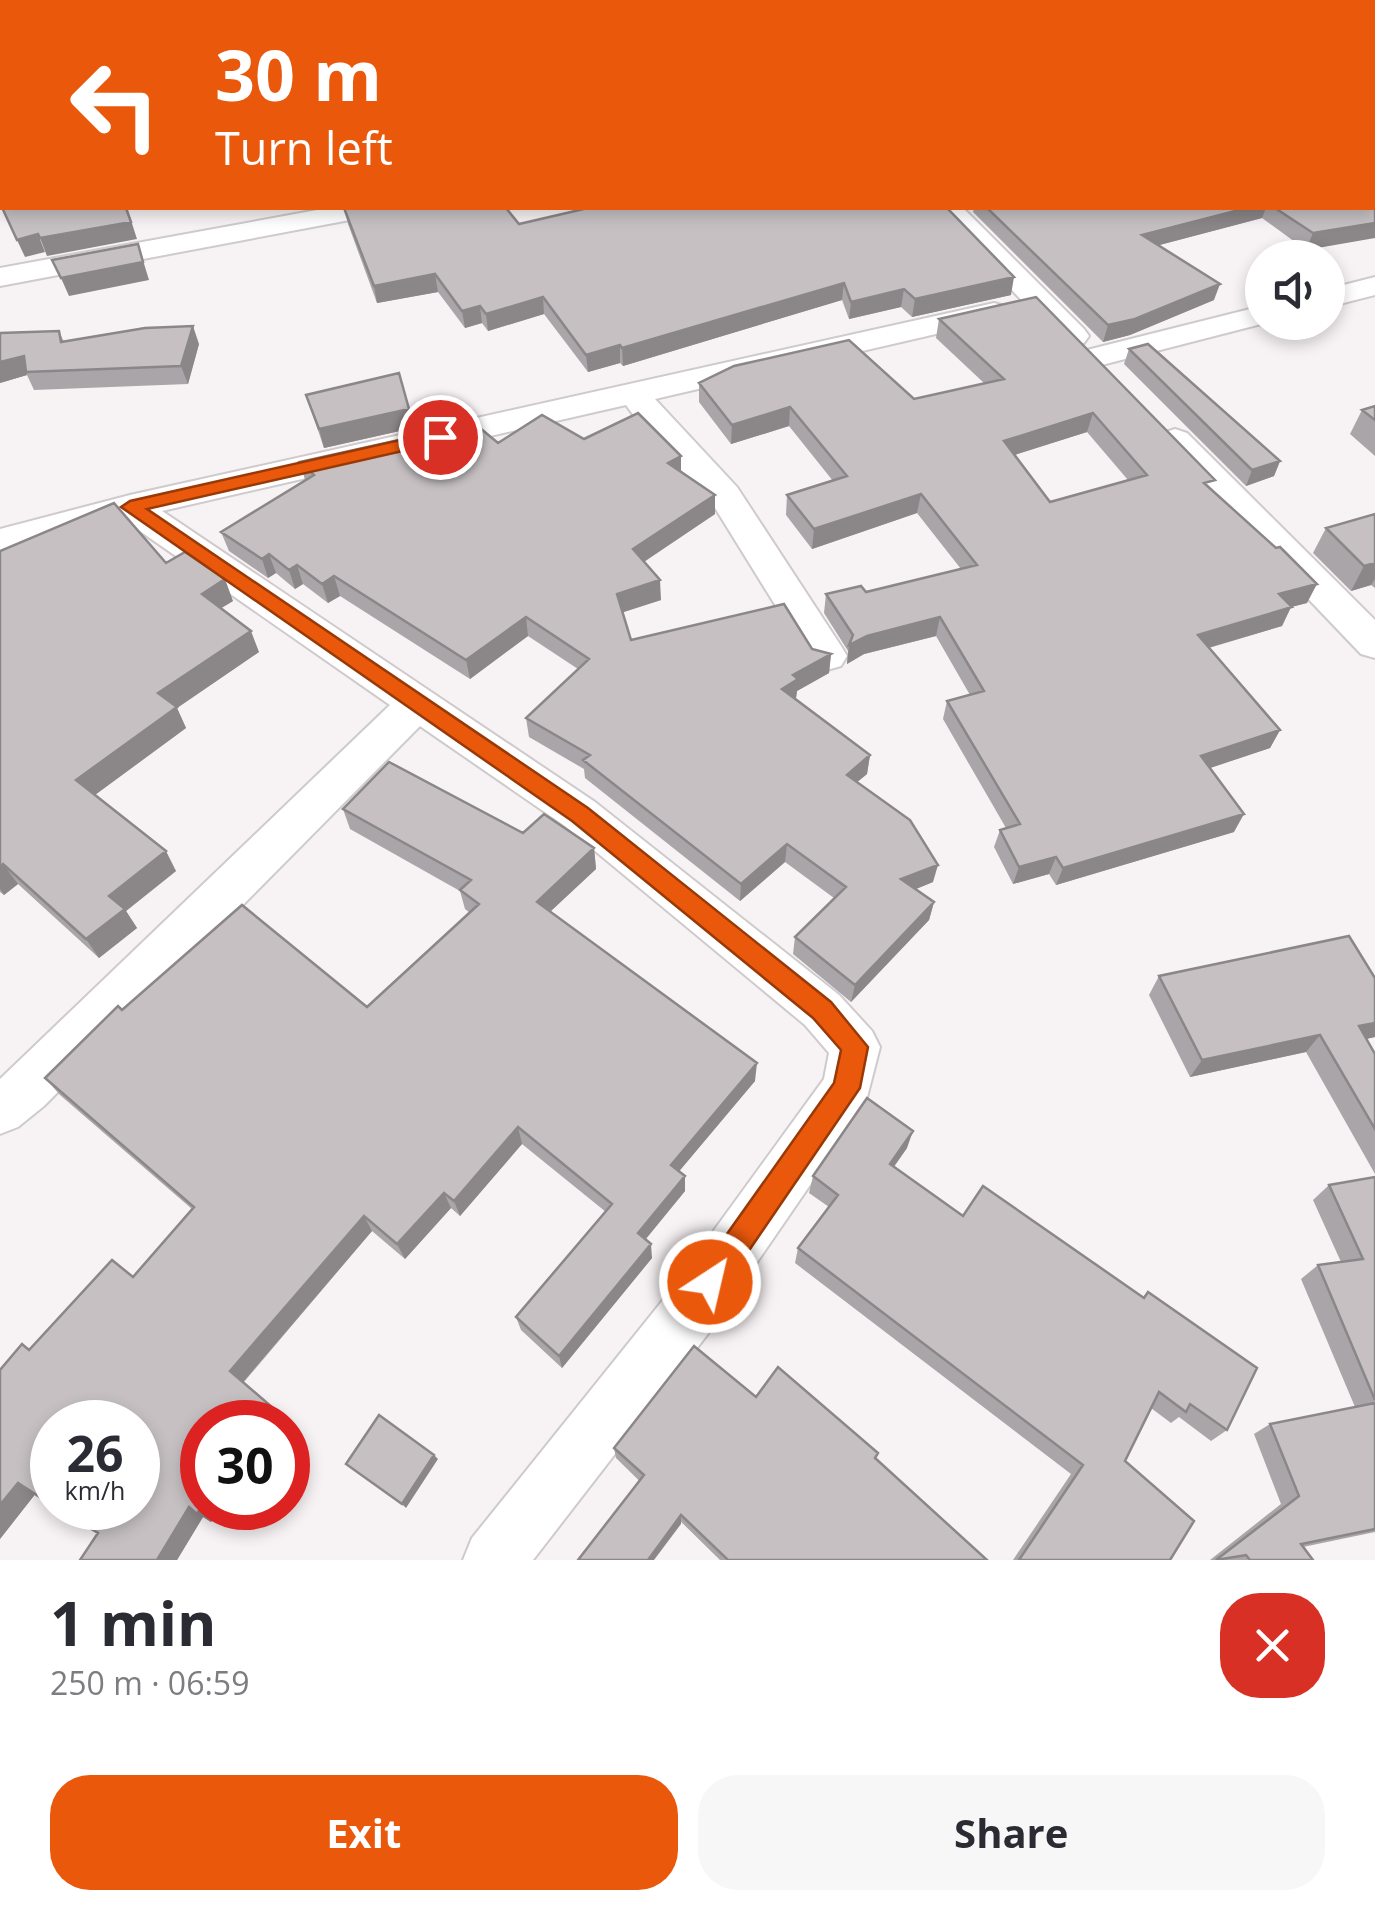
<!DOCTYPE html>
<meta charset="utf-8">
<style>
body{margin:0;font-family:"Open Sans",sans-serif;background:#f7f7f7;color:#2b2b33;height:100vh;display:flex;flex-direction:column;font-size:38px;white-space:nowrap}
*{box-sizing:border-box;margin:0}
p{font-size:32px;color:#7c7c81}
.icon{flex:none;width:55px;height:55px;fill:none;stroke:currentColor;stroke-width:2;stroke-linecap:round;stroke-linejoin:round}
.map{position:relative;height:1560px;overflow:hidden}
.sheet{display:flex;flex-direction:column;background:#fff;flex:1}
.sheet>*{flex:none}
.guide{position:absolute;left:0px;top:0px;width:1375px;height:210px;box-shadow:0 5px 15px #0003;background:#ea580c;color:#fff;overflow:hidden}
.buttons{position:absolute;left:1245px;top:240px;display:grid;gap:20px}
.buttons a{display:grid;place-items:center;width:100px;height:100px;border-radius:50%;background:#fff;box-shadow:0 5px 15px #0003;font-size:50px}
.speed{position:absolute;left:30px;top:1400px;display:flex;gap:20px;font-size:50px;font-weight:700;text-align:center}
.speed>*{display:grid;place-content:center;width:130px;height:130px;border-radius:50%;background:#fff;box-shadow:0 5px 15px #0003;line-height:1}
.speed small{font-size:25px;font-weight:400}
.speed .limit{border:15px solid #d22;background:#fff;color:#111}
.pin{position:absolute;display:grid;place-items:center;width:85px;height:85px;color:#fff;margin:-42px;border:5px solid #fff;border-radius:50%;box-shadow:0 2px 10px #0007}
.me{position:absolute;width:110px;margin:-55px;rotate:35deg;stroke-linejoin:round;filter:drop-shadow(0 0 8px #0008)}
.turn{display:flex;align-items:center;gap:35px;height:210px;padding:0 50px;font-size:45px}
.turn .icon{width:130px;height:130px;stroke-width:2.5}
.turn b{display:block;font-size:70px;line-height:85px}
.round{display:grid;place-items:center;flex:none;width:105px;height:105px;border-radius:40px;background:#f7f7f7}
.headline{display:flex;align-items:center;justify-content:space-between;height:170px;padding:0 50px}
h1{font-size:60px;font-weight:700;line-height:75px}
.action{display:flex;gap:20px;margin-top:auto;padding:20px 50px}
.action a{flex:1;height:115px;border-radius:40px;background:#ea580c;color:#fff;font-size:40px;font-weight:700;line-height:115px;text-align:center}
.action a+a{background:#f7f7f7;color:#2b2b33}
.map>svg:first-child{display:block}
</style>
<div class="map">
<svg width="1375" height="1560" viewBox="0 0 1375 1560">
<rect width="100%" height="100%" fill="#f7f2f4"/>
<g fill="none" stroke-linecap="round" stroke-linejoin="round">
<defs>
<path id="street" d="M412,0H434L435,2H413Z
M740,0H764L765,2H741Z
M328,208H385L371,216L0,286V268Z
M934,208H963L1084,329L1089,336L1084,343H1062Z
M1375,277V295L1328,307V289Z
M994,303L1005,306L1009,312L1005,318L655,399L737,487L841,646L847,656L841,666L827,670L813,666L712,503L648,435L626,405L162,511L595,802L839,995L872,1031L880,1047L865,1105L707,1335L533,1560H463L472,1538L667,1295L824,1079L829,1053L805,1025L565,826L420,726L44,1106L18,1127L0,1134V1079L390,705L124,520L0,553V529L130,495Z
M1262,306V322H1269L1094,367L1083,365L1078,358L1083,351Z
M1175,429L1187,433L1375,620V658L1361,654L1163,447L1158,440L1163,433Z"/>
</defs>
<use href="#street" stroke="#cfcacc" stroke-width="4"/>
<use href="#street" fill="#fff" fill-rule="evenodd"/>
</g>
<path fill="#aaa5a8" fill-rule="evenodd" d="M344,208L519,224L1011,295L912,317L901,307L849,319L842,300L623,366L620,363L588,372L544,314L488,331L482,323L465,328L438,292L377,303L348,224Z
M974,208H1372L1306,250L1262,218L1159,245L1214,300L1130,335L1103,342L973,212Z
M1036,297L1211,489L1307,603L1291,607L1282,626L1209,648L1280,730L1270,748L1210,768L1234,832L1056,885L1049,874L1013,884L994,847L1000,830L1006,828L943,719L947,701L970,695L936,636L864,654L847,664L848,651L824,613L826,594L866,592L961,569L917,513L812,549L786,515L787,495L833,481L789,426L731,444L699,402V383L914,399L984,383L936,338L939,319ZM1087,432L1128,480L1050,502L1014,455Z
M59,331L64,342L199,344L188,384L34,390L27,375L0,383Z
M1129,349L1280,461L1274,476L1246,486L1124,364Z
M306,395L413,428L324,448Z
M1375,406V456L1350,434L1362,410Z
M584,439L681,472L715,495V514L644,562L661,600L622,612L631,640L812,649L831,654L829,673L797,691L796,698L794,699L870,755L867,774L857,782L933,882L915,889L934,902L929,920L851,1002L793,954L795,937L834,898L785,862L740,901L585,778L584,769L529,737L526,718L578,669L528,636L470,679L340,596L328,603L303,584L295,589L276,573L268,578L229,551L221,532L305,480L300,462L420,447Z
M1375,514V588L1371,585L1351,591L1313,553L1326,528Z
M0,551L166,563L233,601L221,608L259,652L177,708L186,728L95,795L176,871L126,911L137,928L99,958L18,884L4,895L0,892Z
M343,809L523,833L594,848L596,869L550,912L755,1081L679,1171L685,1191L646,1239L652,1258L562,1368L521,1330L516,1317L606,1212L522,1144L460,1216L451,1208L405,1259L372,1231L244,1382L291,1423L211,1522L203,1517L177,1560H80L98,1533L35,1494L0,1539L29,1349L133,1277L192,1209L60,1095L45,1078L122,1010L367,1007L470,913L465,909L460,891L350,829Z
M1159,976L1375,978V1037L1366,1039L1375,1054V1174L1306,1052L1190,1077L1149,995Z
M907,1148L894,1167L963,1216L1143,1297L1148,1292L1227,1430L1211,1441L1179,1417L1171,1423L1151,1408L1125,1461L1170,1560H1013L1071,1474L795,1263L798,1248L829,1207L809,1193L813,1176Z
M1375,1177V1532L1303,1547L1313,1560H1210L1281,1504L1254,1434L1270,1424L1355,1407L1301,1279L1318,1265L1341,1262L1313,1200L1329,1185Z
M756,1397L875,1458L987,1560H720L616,1458L614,1448Z"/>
<path fill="#8b8688" d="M127,208L137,239L47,256L40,238Z
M1247,208H1266L1262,218L1137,251L1142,235Z
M1375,223V238L1306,250L1313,233Z
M38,234L45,252L25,257L17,240Z
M138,244L149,280L69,296L61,278Z
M435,274L438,292L377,303L374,286Z
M1014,277L1011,295L912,317L915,299Z
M844,283L842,300L623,366L622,348Z
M1220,284L1214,300L1130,335L1103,342L1108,325Z
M904,289L901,307L849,319L851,302Z
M543,297L544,314L488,331L486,314Z
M480,306L482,323L465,328L462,311Z
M193,326L199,344L188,384L181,366Z
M620,345V363L588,372L586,355Z
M24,356L27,375L0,383V362Z
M790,407L789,426L731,444L732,425Z
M409,409L413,428L324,448L319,429Z
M1093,413L1087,432L999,460L1004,441Z
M681,456V476L668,463Z
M1280,461L1274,476L1246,486L1252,470Z
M921,494L917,513L812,549L814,529Z
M715,495V514L633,569V549Z
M269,554L276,573L268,578L262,559Z
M1375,563V579L1371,585L1351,591L1364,566Z
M297,565L303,584L295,589L289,570Z
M334,576L340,596L328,603L322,584Z
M225,579L233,601L210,615L202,594Z
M660,580L661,600L618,614L617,594Z
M1317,584L1307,603L1291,607L1282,626L1190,653L1198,635L1279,594Z
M526,617L528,636L470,679L466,660Z
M940,617L936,636L864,654L847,664L849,645L867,636Z
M251,631L259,652L177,708L186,728L88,800L76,780L158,693Z
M831,654L829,673L797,691L796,698L780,708L782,689L793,675Z
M1280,730L1270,748L1192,774L1201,756Z
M870,755L867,774L844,793L847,775Z
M1244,814L1234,832L1056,885L1063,868Z
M787,844L785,862L740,901L741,884Z
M594,848L596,869L540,921L537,902Z
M166,851L176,871L126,911L137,928L99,958L86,939L109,896Z
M1056,857L1049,874L1013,884L1019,867Z
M3,864L18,884L4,895L0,889V867Z
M938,865L933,882L897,897L901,879Z
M934,902L929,920L851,1002L855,985Z
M1375,1023V1037L1343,1044L1359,1026Z
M1320,1035L1306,1052L1190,1077L1202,1060Z
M757,1063L755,1081L671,1181V1165Z
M518,1127L522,1144L460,1216L454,1201Z
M913,1131L907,1148L884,1180L890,1164Z
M685,1176V1191L639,1247L638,1233Z
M444,1193L451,1208L405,1259L397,1244Z
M364,1216L372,1231L243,1382L230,1371Z
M651,1244L652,1258L562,1368L559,1356Z
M279,1413L291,1423L288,1428V1422H271Z
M434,1455L438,1459L406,1508L402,1504Z
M18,1483L37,1492L0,1539V1505Z
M189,1507L223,1508L211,1522L203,1517L177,1560H157Z
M681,1515V1524L654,1560H648Z"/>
<path fill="#c6c0c3" stroke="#8b8688" stroke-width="2.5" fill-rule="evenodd" d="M0,0H130L131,2H2V208H126L131,222L40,238L38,234L17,240L0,203Z
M197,0H321L322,2H198Z
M1372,185H1375V223L1313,233L1275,208H1372Z
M344,208H506L519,224L588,208H947L1014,277L915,299L904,289L851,302L844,283L622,348L620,345L586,355L543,297L486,314L480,306L462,311L435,274L374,286Z
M987,208H1247L1142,235L1220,284L1135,319L1108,325Z
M138,244L143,262L61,278L52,260Z
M1036,297L1215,480L1204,483L1276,548L1280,547L1317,584L1279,594L1292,607L1198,635L1280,730L1201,756L1244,814L1063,868L1056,857L1019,867L1000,830L1020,824L947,701L984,691L940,617L867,636L849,645L853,635L826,594L861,586L866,592L977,565L921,494L814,529L787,495L847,476L790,407L732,425L699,383L734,366L849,340L914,399L1004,379L939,319ZM1093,413L1147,475L1050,502L1004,441Z
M193,326L181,366L26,372L24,356L0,362V333L59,331L61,342L145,328Z
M1148,344L1280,461L1252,470L1129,349Z
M399,373L409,409L319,429L306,395Z
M1375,406V420L1362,410Z
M638,413L681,456L668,463L715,495L633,549L660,580L617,594L631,640L784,604L812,649L831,654L793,675L798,679L782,689L870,755L847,775L910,820L938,865L901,879L934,902L855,985L795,937L846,887L787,844L741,884L583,760L590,755L526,718L589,659L526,617L466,660L334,576L322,584L297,565L289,570L269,554L262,559L221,532L314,475L300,462L417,436L420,447L474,423L498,443L542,415L584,439Z
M114,503L166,563L185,552L225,579L202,594L251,631L158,693L177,707L76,780L166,851L109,896L125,909L86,939L3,864L0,867V551Z
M1375,514V563L1364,566L1326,528Z
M389,762L523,833L544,814L594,848L537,902L757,1063L671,1165L685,1176L638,1233L651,1244L559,1356L516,1317L612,1204L518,1127L454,1201L444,1193L397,1244L364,1216L230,1371L279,1413L271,1422H202V1506L197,1514L189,1507L157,1560H80L98,1533L57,1508H138V1422H52V1505L18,1483L0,1505V1370L22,1344L29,1350L112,1260L133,1277L194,1207L45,1078L118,1006L122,1010L242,905L367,1007L479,904L460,890L471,880L343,809Z
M1349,936L1375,978V1023L1359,1026L1375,1054V1129L1320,1035L1202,1060L1159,976Z
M867,1098L913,1131L890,1164L963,1216L983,1186L1144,1298L1148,1292L1257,1368L1227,1430L1190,1404L1186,1412L1159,1392L1125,1461L1194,1521L1170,1560H1019L1083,1465L798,1248L838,1195L813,1176Z
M1375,1177V1400L1318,1265L1363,1259L1329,1185Z
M694,1346L756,1397L778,1367L878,1453L875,1458L987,1560H728L681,1515L648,1560H578L644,1475L614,1448Z
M1375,1403V1529L1301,1544L1313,1560H1250L1246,1555L1216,1560L1299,1496L1270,1424Z
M379,1415L434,1455L402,1504L346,1464Z"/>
<path fill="#ea580c" stroke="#983908" stroke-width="2.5" d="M440,431L449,437L447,441L147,509L588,808L831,1002L868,1047L860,1088L720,1293L710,1297L700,1293L695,1282L700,1272L834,1083L841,1050L813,1018L572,821L121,507L130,501Z"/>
</svg>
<div class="buttons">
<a><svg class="icon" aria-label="sound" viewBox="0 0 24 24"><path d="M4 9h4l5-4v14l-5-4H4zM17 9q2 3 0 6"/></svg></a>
</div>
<div class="speed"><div>26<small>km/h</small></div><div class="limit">30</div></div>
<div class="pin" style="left:440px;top:437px;background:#d93025"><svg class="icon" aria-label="arrive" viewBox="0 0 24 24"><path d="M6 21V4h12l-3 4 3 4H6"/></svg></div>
<svg class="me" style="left:710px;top:1282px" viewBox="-20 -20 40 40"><circle r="17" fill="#ea580c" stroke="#fff" stroke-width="3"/><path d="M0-11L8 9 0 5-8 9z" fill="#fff"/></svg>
<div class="guide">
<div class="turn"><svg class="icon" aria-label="left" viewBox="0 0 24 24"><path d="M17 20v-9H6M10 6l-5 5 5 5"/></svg><div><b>30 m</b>Turn left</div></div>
</div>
</div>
<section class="sheet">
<div class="headline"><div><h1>1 min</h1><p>250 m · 06:59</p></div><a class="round" style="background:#d93025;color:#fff"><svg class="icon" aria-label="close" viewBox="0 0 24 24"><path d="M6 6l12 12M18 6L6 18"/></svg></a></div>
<div class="action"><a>Exit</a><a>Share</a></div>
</section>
